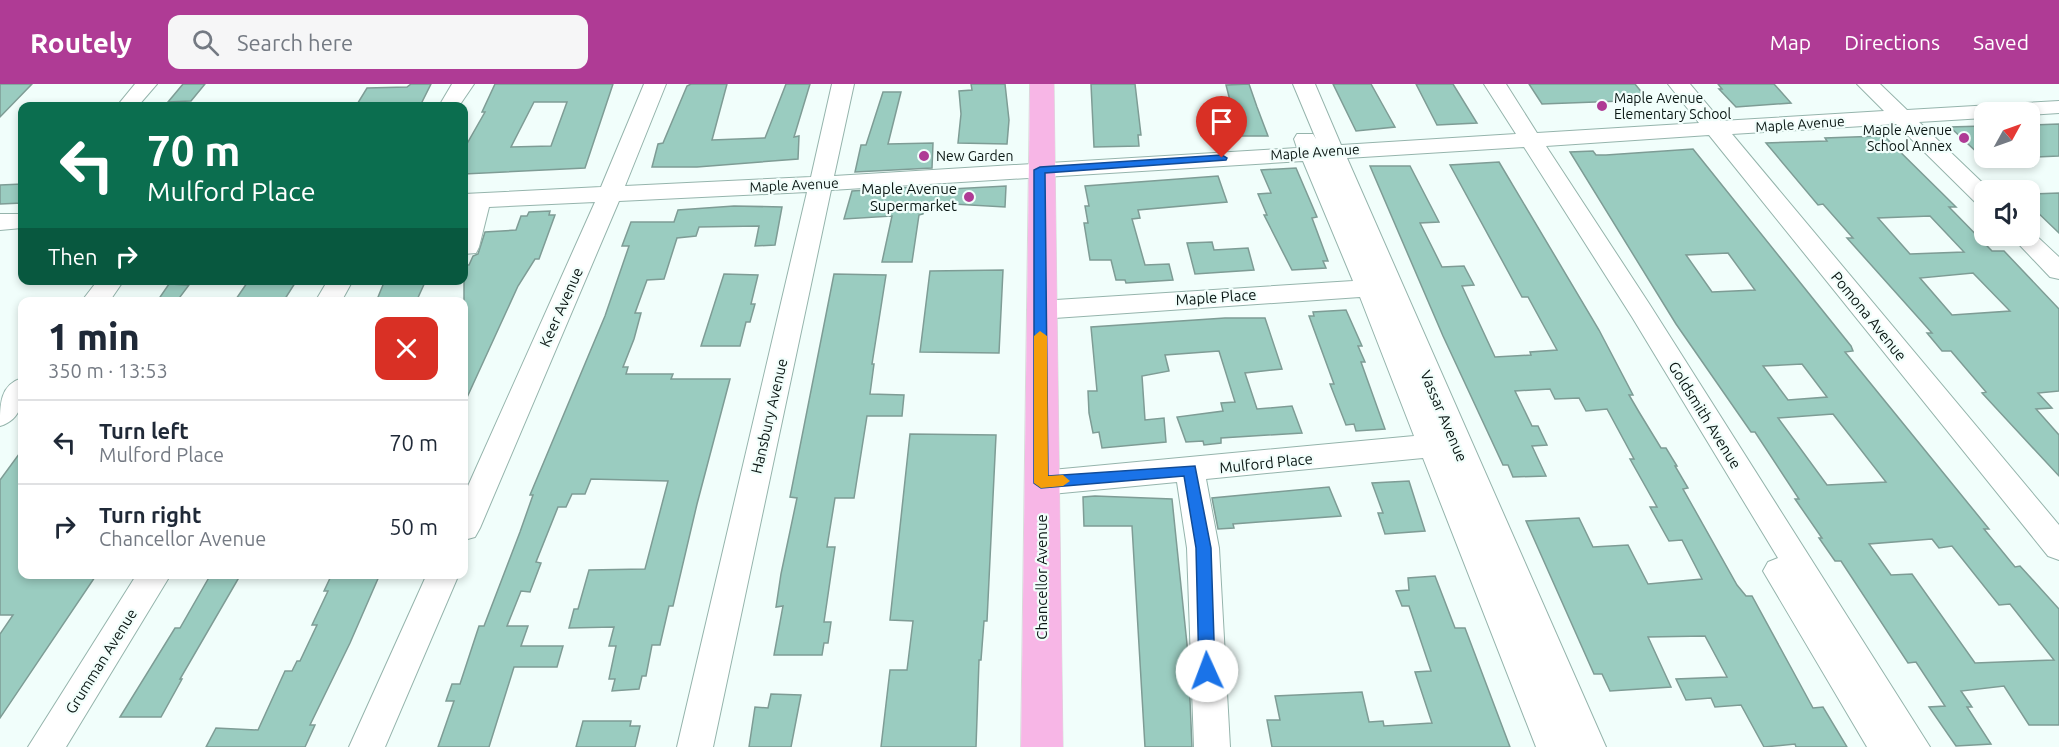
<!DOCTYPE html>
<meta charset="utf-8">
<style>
body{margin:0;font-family:Ubuntu,sans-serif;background:#f6f6f7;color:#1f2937;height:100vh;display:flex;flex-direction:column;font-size:22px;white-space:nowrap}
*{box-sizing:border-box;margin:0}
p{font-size:20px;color:#747a83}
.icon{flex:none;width:33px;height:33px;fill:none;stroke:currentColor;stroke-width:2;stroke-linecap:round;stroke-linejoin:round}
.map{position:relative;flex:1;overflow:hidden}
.sheet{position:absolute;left:18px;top:213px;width:450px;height:282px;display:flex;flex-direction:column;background:#fff;border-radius:12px;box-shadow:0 3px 9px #0003}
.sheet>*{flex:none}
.guide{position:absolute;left:18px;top:18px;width:450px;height:183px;border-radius:12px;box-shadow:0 3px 9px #0003;background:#0b6e4f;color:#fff;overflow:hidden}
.needle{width:39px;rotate:50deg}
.controls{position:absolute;left:1974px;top:18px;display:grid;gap:12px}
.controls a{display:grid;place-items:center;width:66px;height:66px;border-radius:12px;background:#fff;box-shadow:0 3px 9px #0003;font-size:30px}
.pin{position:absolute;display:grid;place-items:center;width:51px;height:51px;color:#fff;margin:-62px -26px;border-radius:50% 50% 50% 0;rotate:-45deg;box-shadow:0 0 6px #0007}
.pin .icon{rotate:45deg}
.me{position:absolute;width:66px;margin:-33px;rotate:358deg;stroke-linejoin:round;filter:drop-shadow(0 0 4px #0008)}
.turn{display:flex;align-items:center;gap:21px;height:126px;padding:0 30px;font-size:27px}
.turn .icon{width:78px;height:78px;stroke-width:2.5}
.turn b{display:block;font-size:42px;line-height:51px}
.then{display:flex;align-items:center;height:57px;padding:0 30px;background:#0003;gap:12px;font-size:22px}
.round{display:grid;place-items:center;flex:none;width:63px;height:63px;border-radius:12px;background:#f6f6f7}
.head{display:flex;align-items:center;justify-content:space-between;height:102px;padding:0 30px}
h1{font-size:36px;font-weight:800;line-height:45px}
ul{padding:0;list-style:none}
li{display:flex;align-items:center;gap:18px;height:84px;padding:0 30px;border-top:2px solid #e0e1e3}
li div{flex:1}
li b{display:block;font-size:22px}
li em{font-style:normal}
header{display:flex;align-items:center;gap:36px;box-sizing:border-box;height:84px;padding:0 30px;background:#af3b95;color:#fff}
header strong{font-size:28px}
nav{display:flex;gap:33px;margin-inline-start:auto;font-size:21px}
.search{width:420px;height:54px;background:#f6f6f7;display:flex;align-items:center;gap:15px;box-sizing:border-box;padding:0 21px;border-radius:12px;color:#747a83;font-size:22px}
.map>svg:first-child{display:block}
</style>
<header>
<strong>Routely</strong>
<div class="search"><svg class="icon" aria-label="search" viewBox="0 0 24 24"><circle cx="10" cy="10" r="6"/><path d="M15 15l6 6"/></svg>Search here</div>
<nav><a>Map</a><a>Directions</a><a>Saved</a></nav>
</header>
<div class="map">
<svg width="2059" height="663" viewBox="0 0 2059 663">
<rect width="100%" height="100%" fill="#f1fefb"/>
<path fill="#9accc0" stroke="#7e9c95" stroke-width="1.5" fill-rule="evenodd" d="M0,0H32L0,33Z
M183,0H205L191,17L168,18Z
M411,0H431L420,22H356L367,4L407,3Z
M495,0H613L585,84L464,90V65L485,28H482ZM534,18H567L551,62L511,63Z
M691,0H727L712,56L765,54L786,0H810L794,53L799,52L798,75L697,83H652L658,60L663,59L687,2Z
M971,0H1005L1009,36L1007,60L958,59L961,30L959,7L972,6Z
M1091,0H1135L1141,51H1138L1139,62L1094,63Z
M1249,0L1257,23L1268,52H1239L1226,1Z
M1333,0H1371L1395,43L1356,47Z
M1416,0H1453L1477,39L1437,41Z
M1529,0H1635L1648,16L1542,20Z
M1718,0H1774L1791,19L1736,23L1719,5H1722Z
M883,8H901L888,60L933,59L932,84L855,88L861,61H866Z
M2059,40V72L2036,73L2030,70V41Z
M1984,42V75L1950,43Z
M1881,52L1885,53L1956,123H1949L1992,167H2004L2059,225V307L2038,309L2052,324L2036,325L2059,351V392L1982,309L1986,308L1951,267H1942L1927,249H1932L1847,154H1853L1823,120L1818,121L1766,59L1827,57L1825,54ZM1930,132L1964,168L1910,170L1878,134ZM1973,189L2010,227L1952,231L1920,194Z
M1693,65L1851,262L1853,267L1845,268L1989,445H1984L2015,483L2020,482L2059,525V641H2029L2004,602L1961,607L1972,623H1967L1991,660L1956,662L1929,623L1945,622L1916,578L1908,579L1841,477H1835L1819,454H1822L1795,415H1799L1755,348H1751L1676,240L1570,68L1593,67L1596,71H1606ZM1728,169L1755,206L1712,208L1686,171ZM1802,280L1827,313L1788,316L1763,282ZM1833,330L1886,398L1827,401L1778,334ZM1932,455L1939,464L1952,462L1999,521L2010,520L2054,576L1975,579L1912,490L1891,491L1869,460Z
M1499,78L1599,246L1633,311H1629L1639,328L1661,364H1666L1677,382H1675L1688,404L1683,405L1737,501L1746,512H1752L1813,624L1823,623L1847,663H1796L1795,660L1764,663L1741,621L1715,623L1711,614L1686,616L1676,595L1727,593L1705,552L1648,553L1671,603L1610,607L1602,590H1594L1526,437L1579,434L1593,463L1628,461L1648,500L1702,495L1682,456L1669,457L1650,423H1657L1630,375H1634L1607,325L1586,327L1579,314L1555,315L1550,305L1515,307L1532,342H1538L1547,361L1532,362L1546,392L1513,393L1508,381H1503L1443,252L1370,82H1410L1439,138L1420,139L1442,183L1464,182L1474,201L1462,202L1495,273L1531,271L1530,268L1557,266L1528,213H1522L1450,81Z
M1296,84L1317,133L1312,134L1328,177H1323L1326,184L1292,186L1264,131H1267L1258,110L1271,109L1261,86Z
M1218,92L1227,118L1138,126L1140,134L1132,135L1145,181L1169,180L1173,196L1126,199L1125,196H1116L1111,176H1090L1084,139H1088L1085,122H1089L1085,102Z
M22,100V119L0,120V101Z
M932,102V106L1006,102L1005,123L953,120V123L924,124L923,130L919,131L912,178H882L892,132L844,135L852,107Z
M2059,109V149L2030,121V110Z
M734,122L782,123L775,161L755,162L759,142L699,143L696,152L677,154L664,195L647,196L635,229H641L634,255L623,283H628L626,290H673L671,295H730L697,420L673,522H669L660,561H652L646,592H642L639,605L612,607L615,595H609L616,562H609L614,543L569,544L574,525H578L589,486L645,485L668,397L591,395L585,410H572L566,423H558L536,478L541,479L530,508L521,507L507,542H528L521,562H563L557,583H514L489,663H438L454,617H446L452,600H460L479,542H484L520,448L533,411H530L605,232L629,162H622L631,138H674L678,126Z
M550,127L549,131H555L539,175H535L518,202L464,320V181H469L473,172L478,170L485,148L516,146L521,132H527L529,128Z
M1212,158L1214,166L1248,164L1254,186L1195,190L1187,159Z
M1003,186L999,269L920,268L930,187Z
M724,190L758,191L751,220H755L750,238H746L740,262H701Z
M834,190L886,191L872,280H874L870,310L904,311L902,332H867L854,414H835L827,463H835L824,538H831L828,559H824L822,571H774L783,522L776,523L781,490L797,414L790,413Z
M249,196H297L283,218H234Z
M385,196H426L416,218H376Z
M169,200L189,201L177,217L158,216Z
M1346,226L1362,262H1358L1365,278H1361L1385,345L1356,347L1354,340L1346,341L1330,300H1334L1309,232H1314L1313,228Z
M1225,234H1265L1282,285L1245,289L1257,325L1292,322L1302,349L1221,354V359L1204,361L1203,357L1186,358L1177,333L1223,327L1221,319L1235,318L1219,267L1165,271L1169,287L1142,292L1145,336L1164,334L1166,358L1102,364L1099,348L1093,349L1089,329L1088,307H1097L1091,243Z
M910,350L996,351L987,537H984L981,576H979L976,663H881L890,586H907L913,537L890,536Z
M22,366V490H97L0,634V550L13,531H0V396Z
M1409,397L1425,447L1385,450L1378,429H1383L1372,399Z
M1329,403L1341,432L1233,440L1234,444L1218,445L1212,414Z
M1095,412L1172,415L1188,570L1192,663H1145L1132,442H1084L1083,413Z
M211,490H241L180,595H182L161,633H120L175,544H180Z
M332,490H380L350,559L310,641H315L305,663H206L216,644L258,646L285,587H292L297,577H300L317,541H312L328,507H324Z
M1435,492L1455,544H1465L1510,663H1272L1267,636H1280L1275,612L1362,608L1369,638L1383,637L1384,642L1432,639L1415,588L1431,587L1409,522H1402L1396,507L1409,506L1408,494Z
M771,610L801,611L791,663H749L755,623L768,624Z
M583,637H631L630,642H640L635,663H576Z"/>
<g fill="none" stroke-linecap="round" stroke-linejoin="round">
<defs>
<path id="minor" d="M135,0H157L138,22H117Z
M452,0H474L459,22H439Z
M644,0H666L625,102L811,93L832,0H854L834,92L1297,64L1294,55L1297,50H1313L1316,55L1293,0H1315L1341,61L1516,50L1484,0H1506L1537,49L1699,39L1668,0H1690L1721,37L1884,27L1857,0H1880L1907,26L2059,17V29L2030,31V28H1984V34L1919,38L1990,106H1984V121L1976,119L1896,40L1732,50L2059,441V476L2048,472L1709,51L1546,62L1650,221L1930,663H1867L1763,487L1768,478L1778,474L1632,233L1524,63L1347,74L1606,663H1536L1423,374L1206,395L1219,464L1230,663H1194L1187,464L1177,398L1041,411L1030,407L1026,399L1030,391L1041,387L1414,352L1360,213L1040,235L1031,232L1027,226L1031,220L1040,217L1353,197L1303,77L831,106L713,663H677L807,108L619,117L480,444L475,453L464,456V411L595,118L489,123L479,163L476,169L464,170V110L601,103Z
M0,130H22V144L0,146Z
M2030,146L2059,173V195L2050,193L2011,152H2030Z
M98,196H124L109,218H81Z
M328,196H353L341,218H315Z
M22,294C24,314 23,335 0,342C0,320 0,301 22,294Z
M137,490H171L66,663H28Z
M427,490H459L385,663H349Z"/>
<path id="major" d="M1030,0H1054L1063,663H1021Z"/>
</defs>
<use href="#minor" stroke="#95b4ac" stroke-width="2"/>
<use href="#major" stroke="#d8dad9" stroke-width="1"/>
<use href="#minor" fill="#fff" fill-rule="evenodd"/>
<use href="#major" fill="#f7b6e6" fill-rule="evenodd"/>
</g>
<path fill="#1a73e8" stroke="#114b97" stroke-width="1.5" d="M1222,71L1227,74L1226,76L1045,89L1048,392L1195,382L1211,464L1215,587L1213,592L1207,594L1201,592L1199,587L1196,464L1184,392L1041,404L1034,399V86L1040,83Z"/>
<path fill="#f59e0b" d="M1040,247L1047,252L1048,392L1063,391L1070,397L1063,402L1041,404L1034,399V252Z"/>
<g fill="#af3b95" stroke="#f1fefb" stroke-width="2">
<circle cx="1602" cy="22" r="6"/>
<circle cx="1964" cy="54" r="6"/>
<circle cx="924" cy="72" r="6"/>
<circle cx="969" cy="113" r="6"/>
</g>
<g text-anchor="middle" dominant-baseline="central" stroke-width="4.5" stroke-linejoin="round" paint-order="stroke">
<g font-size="14" fill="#0a1613" stroke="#f1fefb" text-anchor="start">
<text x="1614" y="14">Maple Avenue<tspan x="1614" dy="16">Elementary School</tspan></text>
<text x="1952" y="46" text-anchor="end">Maple Avenue<tspan x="1952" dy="16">School Annex</tspan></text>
<text x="936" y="72">New Garden</text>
</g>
<g font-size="14" fill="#0a1613" stroke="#f1fefb">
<text transform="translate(1800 40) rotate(-4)">Maple Avenue</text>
<text transform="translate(1315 68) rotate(-4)">Maple Avenue</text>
<text transform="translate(794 101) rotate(-3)">Maple Avenue</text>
</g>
<g font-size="15" fill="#0a1613" stroke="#f1fefb" text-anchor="end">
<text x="957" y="104">Maple Avenue<tspan x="957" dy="17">Supermarket</tspan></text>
</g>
<g font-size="15" fill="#0a1613" stroke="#f1fefb">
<text transform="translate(1216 213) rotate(-4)">Maple Place</text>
<text transform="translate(561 223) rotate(-66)">Keer Avenue</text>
<text transform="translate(1869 232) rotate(51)">Pomona Avenue</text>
<text transform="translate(1705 331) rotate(58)">Goldsmith Avenue</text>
<text transform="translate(769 332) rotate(-77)">Hansbury Avenue</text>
<text transform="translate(1444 332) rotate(67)">Vassar Avenue</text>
<text transform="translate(1266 379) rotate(-6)">Mulford Place</text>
<text transform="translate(1041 493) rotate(-90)">Chancellor Avenue</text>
<text transform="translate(101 577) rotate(-58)">Grumman Avenue</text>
</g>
</g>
</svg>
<div class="controls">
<a><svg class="needle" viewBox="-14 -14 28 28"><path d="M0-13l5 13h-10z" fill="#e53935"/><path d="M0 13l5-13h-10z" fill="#747a83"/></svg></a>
<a><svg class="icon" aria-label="sound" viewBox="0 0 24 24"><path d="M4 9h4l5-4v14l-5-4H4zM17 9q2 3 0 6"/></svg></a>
</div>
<div class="pin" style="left:1222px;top:74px;background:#d93025"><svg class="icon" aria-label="arrive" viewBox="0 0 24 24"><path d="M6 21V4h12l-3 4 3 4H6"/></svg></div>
<svg class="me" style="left:1207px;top:587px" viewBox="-20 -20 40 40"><circle r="19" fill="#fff"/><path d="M0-13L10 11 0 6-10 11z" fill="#1a73e8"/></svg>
<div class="guide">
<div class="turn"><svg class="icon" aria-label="left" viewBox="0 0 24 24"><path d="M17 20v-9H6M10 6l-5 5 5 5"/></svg><div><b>70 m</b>Mulford Place</div></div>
<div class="then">Then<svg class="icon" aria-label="right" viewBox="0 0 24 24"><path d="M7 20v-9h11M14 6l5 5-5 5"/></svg></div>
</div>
<section class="sheet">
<div class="head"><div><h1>1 min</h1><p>350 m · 13:53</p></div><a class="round" style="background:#d93025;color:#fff"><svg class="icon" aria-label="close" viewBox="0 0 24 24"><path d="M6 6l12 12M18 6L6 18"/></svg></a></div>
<ul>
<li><svg class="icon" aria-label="left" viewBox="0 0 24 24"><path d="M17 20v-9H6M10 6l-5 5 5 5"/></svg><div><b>Turn left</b><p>Mulford Place</p></div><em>70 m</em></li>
<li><svg class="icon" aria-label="right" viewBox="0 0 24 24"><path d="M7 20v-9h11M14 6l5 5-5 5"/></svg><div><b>Turn right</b><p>Chancellor Avenue</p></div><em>50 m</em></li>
</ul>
</section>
</div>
